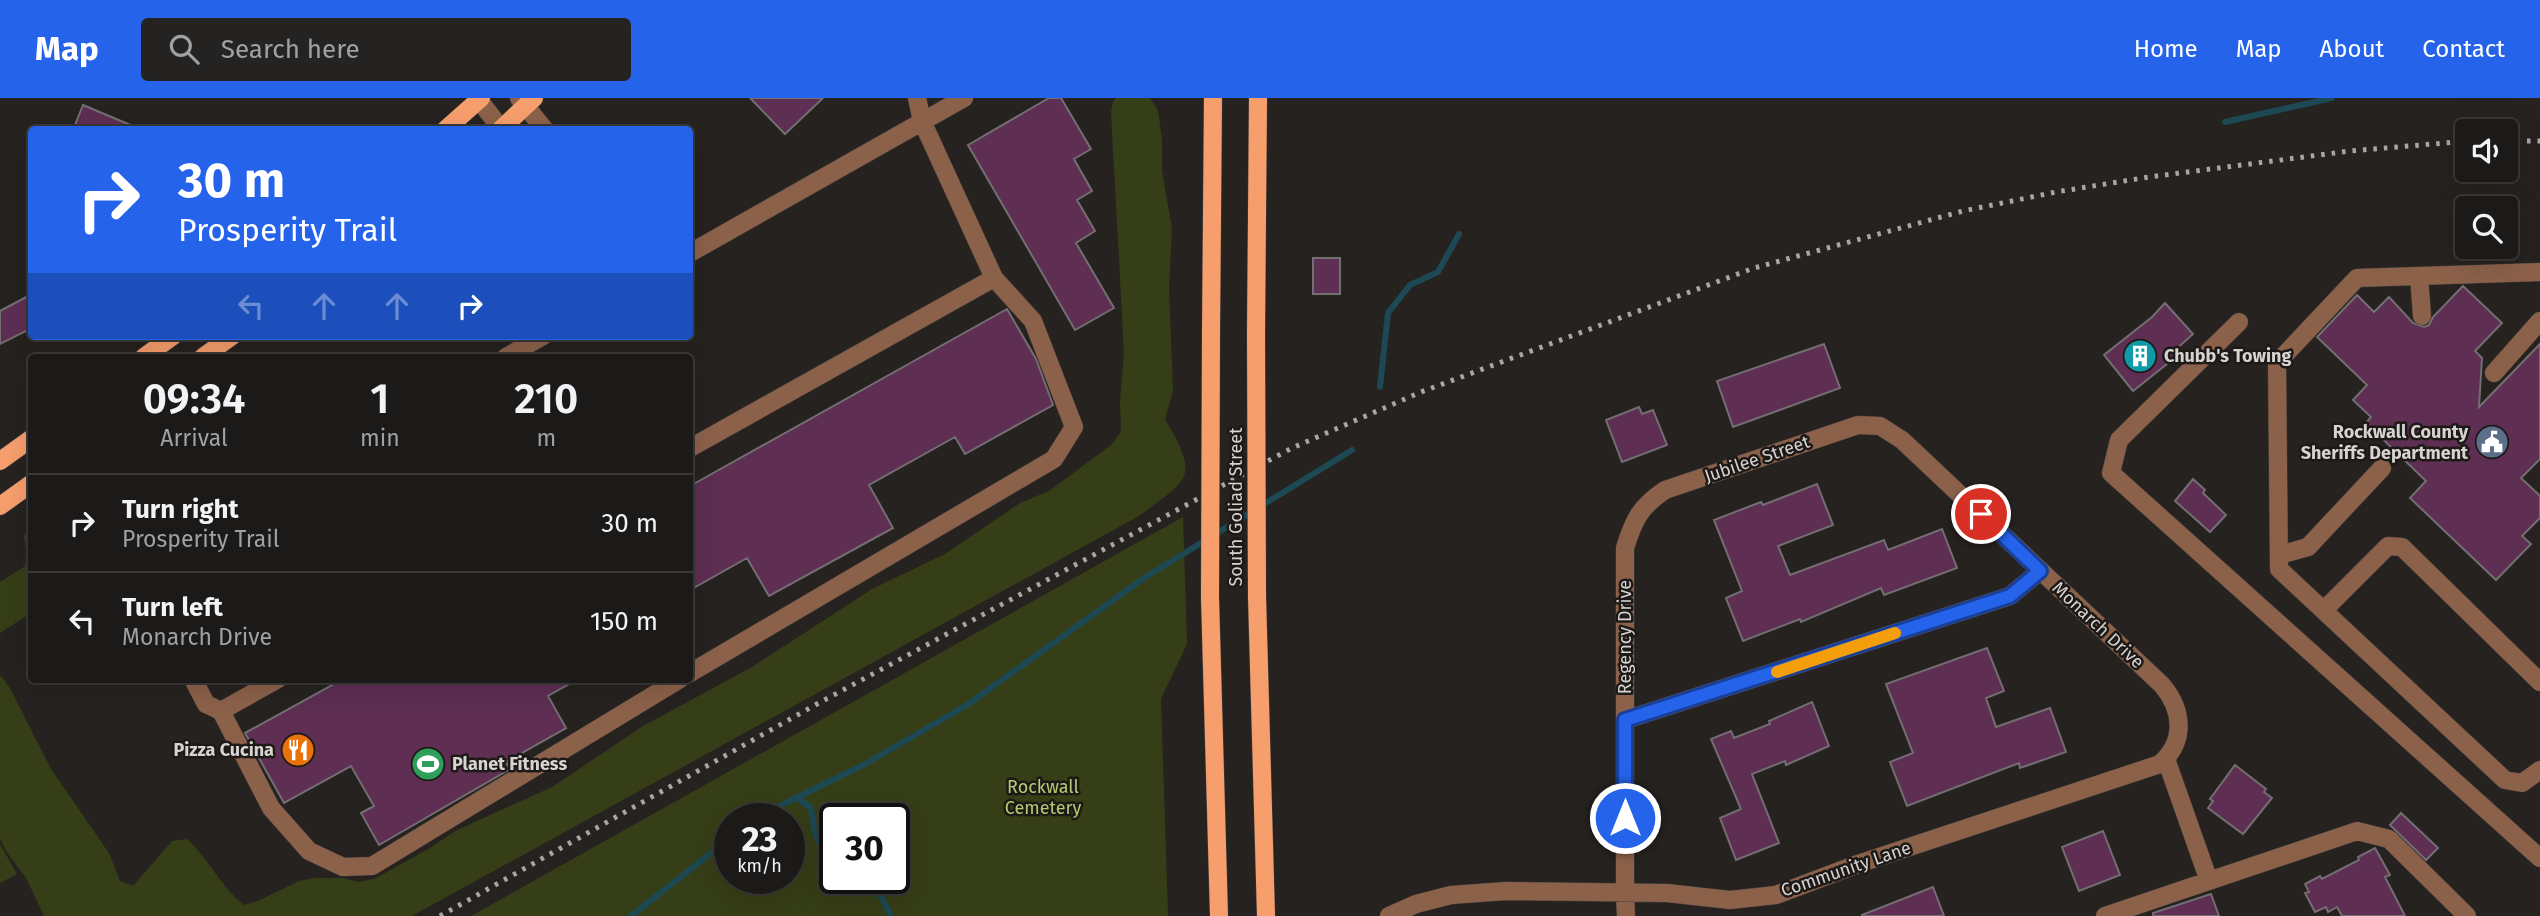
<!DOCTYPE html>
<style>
body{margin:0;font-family:"Fira Sans",sans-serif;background:#252321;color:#f1f3f6;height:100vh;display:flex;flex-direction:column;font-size:26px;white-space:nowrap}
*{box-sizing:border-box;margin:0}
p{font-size:23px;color:#a0a1a2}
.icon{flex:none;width:38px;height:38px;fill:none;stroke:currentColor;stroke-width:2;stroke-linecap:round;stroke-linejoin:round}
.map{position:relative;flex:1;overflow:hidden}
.sheet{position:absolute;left:28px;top:256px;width:665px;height:329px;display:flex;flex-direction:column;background:#1c1a18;border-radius:7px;box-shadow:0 7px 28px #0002,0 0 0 2px #3a3837}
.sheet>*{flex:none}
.top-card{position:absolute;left:28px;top:28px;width:665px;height:214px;border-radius:7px;box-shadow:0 7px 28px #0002,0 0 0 2px #3a3837;background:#2563eb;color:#fff;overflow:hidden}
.tools{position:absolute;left:2455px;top:21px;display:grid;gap:14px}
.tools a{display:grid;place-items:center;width:63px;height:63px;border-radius:7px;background:#1c1a18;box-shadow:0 7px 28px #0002,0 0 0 2px #3a3837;font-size:35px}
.speed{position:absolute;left:714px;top:705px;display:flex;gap:14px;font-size:35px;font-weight:700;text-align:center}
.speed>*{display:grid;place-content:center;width:91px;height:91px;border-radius:50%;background:#1c1a18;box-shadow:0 7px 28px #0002,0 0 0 2px #3a3837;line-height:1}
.speed small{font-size:18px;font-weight:400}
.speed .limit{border:4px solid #111;border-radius:10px;background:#fff;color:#111}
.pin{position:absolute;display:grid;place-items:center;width:60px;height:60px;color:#fff;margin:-30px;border:4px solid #fff;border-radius:50%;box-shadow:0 2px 7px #0007}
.me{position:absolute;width:77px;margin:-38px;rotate:0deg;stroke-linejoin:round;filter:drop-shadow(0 0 5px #0008)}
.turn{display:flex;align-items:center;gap:24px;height:147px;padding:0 35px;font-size:32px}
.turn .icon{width:91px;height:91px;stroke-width:2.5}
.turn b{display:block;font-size:49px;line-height:60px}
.lanes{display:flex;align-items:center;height:66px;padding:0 35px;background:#0003;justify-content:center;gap:35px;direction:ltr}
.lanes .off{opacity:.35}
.eta{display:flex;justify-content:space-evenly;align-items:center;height:119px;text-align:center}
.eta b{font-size:42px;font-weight:600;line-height:49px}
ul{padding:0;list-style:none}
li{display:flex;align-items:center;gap:21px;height:98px;padding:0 35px;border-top:2px solid #3a3837}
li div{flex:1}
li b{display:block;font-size:26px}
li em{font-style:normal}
header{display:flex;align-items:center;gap:42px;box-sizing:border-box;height:98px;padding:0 35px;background:#2563eb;color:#fff}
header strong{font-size:33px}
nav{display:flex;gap:38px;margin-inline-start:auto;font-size:24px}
.search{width:490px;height:63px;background:#252321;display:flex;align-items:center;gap:18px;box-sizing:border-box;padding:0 24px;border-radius:7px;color:#a0a1a2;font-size:26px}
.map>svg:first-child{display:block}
</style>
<header>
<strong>Map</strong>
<div class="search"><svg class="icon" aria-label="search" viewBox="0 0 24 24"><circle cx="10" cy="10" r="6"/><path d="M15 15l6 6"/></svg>Search here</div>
<nav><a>Home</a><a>Map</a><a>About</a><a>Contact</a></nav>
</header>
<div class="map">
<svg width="2540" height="818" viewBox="0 0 2540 818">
<rect width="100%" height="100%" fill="#262220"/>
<path fill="#363e17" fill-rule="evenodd" d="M1116,0H1150L1158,12L1162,41V72L1172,131L1169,190L1173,293L1165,321C1199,380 1191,379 1139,418L412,818H44L26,780L6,753L0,740V577L10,590L51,671L109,755L120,783L133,788L172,743L187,741C209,761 221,789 244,807L258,803L299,783L314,780H344L358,784L374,781L430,750L455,733L552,689L643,628L752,569L872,491L945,456L1020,405L1049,393L1111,347L1121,334L1120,303L1124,255L1111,14L1113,4Z
M1183,419L1187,546L1161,601L1168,818H471ZM789,721V780H730V721ZM894,721V780H835V721Z
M31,426V515L0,535V484L25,468L26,453L24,438Z
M0,746L17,776L0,785Z"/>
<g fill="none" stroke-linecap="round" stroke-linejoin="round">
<path stroke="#1c4953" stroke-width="6" d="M2225,24L2332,0
M1380,289L1388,215L1410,187L1438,174L1459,136
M796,699L811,710L814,731L825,762L835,768
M753,721L865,666L967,607L1144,480L1352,352
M868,780L876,789L891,818
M631,818L730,740"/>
</g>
<path fill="#5e2e53" stroke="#736e72" stroke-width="2" d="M750,0H823L785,36Z
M1049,0H1061L1091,51L1074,61L1092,93L1077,102L1095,133L1076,145L1114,210L1075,232L968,47Z
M83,7L140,31V32H73Z
M1313,160H1340V196H1313Z
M2463,188L2502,225L2475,253L2482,260L2479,309L2540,246V361L2521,380L2540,398V420L2522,438L2531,446L2496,482L2410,400L2426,383L2366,325L2371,319L2353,302L2367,287L2317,239L2357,197L2374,214L2389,199L2413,225L2424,229L2429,227L2433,219Z
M32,196V230L0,246V213Z
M2165,205L2193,236L2173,254L2177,258L2133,293L2104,257L2152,219Z
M1007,211L1036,261L1053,307L965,356L955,339L869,387L893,430L769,498L747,460L690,492V388Z
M1824,246L1840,290L1733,329L1717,283Z
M1639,309L1642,316L1653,312L1667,347L1622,364L1606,322Z
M2193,381L2205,392L2203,395L2226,417L2210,434L2175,403Z
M1817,386L1833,427L1778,448L1790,477L1884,442L1888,452L1942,431L1957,470L1884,497L1881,490L1801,524L1800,521L1743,543L1726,500L1742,493L1714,422L1761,404L1763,407Z
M1987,550L2004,593L1986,600L1996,629L2050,610L2066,654L2020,670L2019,665L1907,708L1890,664L1913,655L1886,586Z
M343,581H578L548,598L566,630L506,664L510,671L379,747L361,715L374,708L351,668L284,705L245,635Z
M1812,604L1829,648L1786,667L1785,663L1752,676L1779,745L1736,762L1720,720L1741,711L1711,641L1731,633L1734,640L1770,626L1769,623Z
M2235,667L2266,691L2264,694L2272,700L2243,736L2208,710L2213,703L2210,701Z
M2401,715L2438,750L2426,762L2390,727Z
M2103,733L2120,777L2079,793L2062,749Z
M2375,750L2390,777L2385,779L2405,818H2342L2337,809L2328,814L2326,809L2315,814L2305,795L2309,794L2305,786L2320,778L2322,781L2359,762L2358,759Z
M1933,789L1944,818H1862V817Z
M2211,796L2219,818H2153V815Z"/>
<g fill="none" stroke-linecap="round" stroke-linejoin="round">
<defs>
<path id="minor" d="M519,0L545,32
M479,2L502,32
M690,155L964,0
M2540,174L2357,180L2277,265L2279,471L2505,682L2522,685L2540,672
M2419,178L2422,218
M2239,224L2119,342L2111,375L2540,760
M506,259L543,238
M2494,275L2540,223
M690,350L994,180L922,23L917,0
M2279,457L2308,449L2382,370
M2324,512L2388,448L2402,449L2540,584
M690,575L1054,361L1074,329L1033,223L994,180
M193,581L206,606L221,613L278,581
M221,613L271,710L309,753L343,769L372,768L680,581
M1625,622L2010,498L2040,473
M2166,661L2209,783
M1389,818L1416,806L1451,797L1506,793L1667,795L1730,802L1776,797L1858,766L2160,666C2186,643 2183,612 2162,587L1902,342L1880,328L1858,327L1665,392C1640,409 1634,421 1625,450V795L1626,818
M2105,818L2357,733L2389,741L2467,818"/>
<path id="major" d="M445,32L481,0
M500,32L534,0
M1211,235L1213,0
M1256,235L1258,0
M144,259L173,238
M203,259L232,238
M0,363L32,340
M0,408L32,385
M1257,498L1266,818
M1210,499L1219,818"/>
</defs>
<use href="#minor" stroke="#423e3c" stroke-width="19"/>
<use href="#major" stroke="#423e3c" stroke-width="19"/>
<use href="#minor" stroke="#8c614a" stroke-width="18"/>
<use href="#major" stroke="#f79e6d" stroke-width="18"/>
<path stroke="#a9a6a5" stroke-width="5" stroke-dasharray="3.5 7" stroke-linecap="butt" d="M2506,43H2540
M440,818L817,606L1292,350L1421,294L1754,170L1963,113L2056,94L2149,79L2350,53L2468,43"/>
<defs>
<path id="major-bridge" d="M1256,235L1257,498
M1210,499L1211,235"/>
</defs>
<use href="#major-bridge" stroke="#423e3c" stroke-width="19" stroke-linecap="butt"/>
<use href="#major-bridge" stroke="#f79e6d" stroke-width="18"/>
</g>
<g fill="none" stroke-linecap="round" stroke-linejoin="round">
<defs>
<path id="route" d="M1625,720V622L2010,498L2040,473L1981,416"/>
</defs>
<use href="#route" stroke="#184099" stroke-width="18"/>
<use href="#route" stroke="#2563eb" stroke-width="12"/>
<path stroke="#f59e0b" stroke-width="12" d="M1777,574L1895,535"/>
</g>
<defs>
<symbol id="building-disc" viewBox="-11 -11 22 22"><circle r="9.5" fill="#0f9aa8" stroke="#1d1916"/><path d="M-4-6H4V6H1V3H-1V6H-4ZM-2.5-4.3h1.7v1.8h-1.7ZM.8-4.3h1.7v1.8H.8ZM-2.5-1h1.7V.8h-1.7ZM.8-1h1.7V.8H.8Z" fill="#fff"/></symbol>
<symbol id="civic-disc" viewBox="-11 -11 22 22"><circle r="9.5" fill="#5c6f8a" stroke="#1d1916"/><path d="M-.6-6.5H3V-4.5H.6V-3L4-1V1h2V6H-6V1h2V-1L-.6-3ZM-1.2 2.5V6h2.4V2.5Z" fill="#fff"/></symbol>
<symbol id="restaurant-disc" viewBox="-11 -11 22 22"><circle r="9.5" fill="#e8710a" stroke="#1d1916"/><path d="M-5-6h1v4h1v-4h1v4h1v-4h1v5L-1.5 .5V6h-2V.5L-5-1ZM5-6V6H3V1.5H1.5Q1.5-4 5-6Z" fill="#fff"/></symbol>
<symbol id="stadium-disc" viewBox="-11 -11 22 22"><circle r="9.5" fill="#2e9e5b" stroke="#1d1916"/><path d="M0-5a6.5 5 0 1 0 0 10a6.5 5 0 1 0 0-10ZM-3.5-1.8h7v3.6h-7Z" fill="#fff"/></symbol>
</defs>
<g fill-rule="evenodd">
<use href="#building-disc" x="2121" y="239" width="38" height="38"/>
<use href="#civic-disc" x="2473" y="325" width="38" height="38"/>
<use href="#restaurant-disc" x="279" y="633" width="38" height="38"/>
<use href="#stadium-disc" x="409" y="647" width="38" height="38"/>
</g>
<g text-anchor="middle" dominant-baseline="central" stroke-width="5" stroke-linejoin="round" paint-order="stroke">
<g font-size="18" font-weight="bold" fill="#d6d3d2" stroke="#1d1916" text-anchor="start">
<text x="2164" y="258">Chubb's Towing</text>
<text x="2468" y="334" text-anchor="end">Rockwall County<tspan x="2468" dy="21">Sheriffs Department</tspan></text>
<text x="274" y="652" text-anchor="end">Pizza Cucina</text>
<text x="452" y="666">Planet Fitness</text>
</g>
<g font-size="18" fill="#d6d3d2" stroke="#1d1916">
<text transform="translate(1757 361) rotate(-19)">Jubilee Street</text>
<text transform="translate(1236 409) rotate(-90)">South Goliad Street</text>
<text transform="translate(2098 527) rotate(43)">Monarch Drive</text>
<text transform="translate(1625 539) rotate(-90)">Regency Drive</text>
<text transform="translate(1846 771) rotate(-19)">Community Lane</text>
</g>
<g font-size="18" fill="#b6ca71" stroke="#1d1916">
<text x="1043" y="689">Rockwall<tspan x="1043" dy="21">Cemetery</tspan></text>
</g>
</g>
</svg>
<div class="tools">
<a><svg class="icon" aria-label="sound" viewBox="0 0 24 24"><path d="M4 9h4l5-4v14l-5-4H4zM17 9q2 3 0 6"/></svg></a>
<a><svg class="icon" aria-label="search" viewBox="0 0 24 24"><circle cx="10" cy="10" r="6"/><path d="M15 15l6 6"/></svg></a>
</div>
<div class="speed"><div>23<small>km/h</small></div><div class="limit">30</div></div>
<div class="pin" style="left:1981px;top:416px;background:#d93025"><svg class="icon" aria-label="arrive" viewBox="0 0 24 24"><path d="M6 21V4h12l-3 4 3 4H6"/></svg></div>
<svg class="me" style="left:1625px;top:720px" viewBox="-20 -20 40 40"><circle r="17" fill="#2563eb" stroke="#fff" stroke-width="3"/><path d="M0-11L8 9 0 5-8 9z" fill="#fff"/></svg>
<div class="top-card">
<div class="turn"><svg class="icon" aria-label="right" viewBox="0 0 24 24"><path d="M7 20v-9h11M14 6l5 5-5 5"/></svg><div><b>30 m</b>Prosperity Trail</div></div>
<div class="lanes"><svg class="icon off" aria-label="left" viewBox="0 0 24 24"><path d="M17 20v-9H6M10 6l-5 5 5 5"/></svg><svg class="icon off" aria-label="ahead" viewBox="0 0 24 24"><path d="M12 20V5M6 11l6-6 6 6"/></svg><svg class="icon off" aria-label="ahead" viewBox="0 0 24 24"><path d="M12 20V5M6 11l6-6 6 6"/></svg><svg class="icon" aria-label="right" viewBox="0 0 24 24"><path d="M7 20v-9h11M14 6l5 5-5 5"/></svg></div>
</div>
<section class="sheet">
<div class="eta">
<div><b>09:34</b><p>Arrival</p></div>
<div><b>1</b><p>min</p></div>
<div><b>210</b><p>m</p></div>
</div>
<ul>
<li><svg class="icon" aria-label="right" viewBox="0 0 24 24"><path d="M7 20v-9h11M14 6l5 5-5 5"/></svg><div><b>Turn right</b><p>Prosperity Trail</p></div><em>30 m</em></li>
<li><svg class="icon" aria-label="left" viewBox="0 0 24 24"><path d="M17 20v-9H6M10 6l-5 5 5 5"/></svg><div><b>Turn left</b><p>Monarch Drive</p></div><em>150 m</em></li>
</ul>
</section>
</div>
